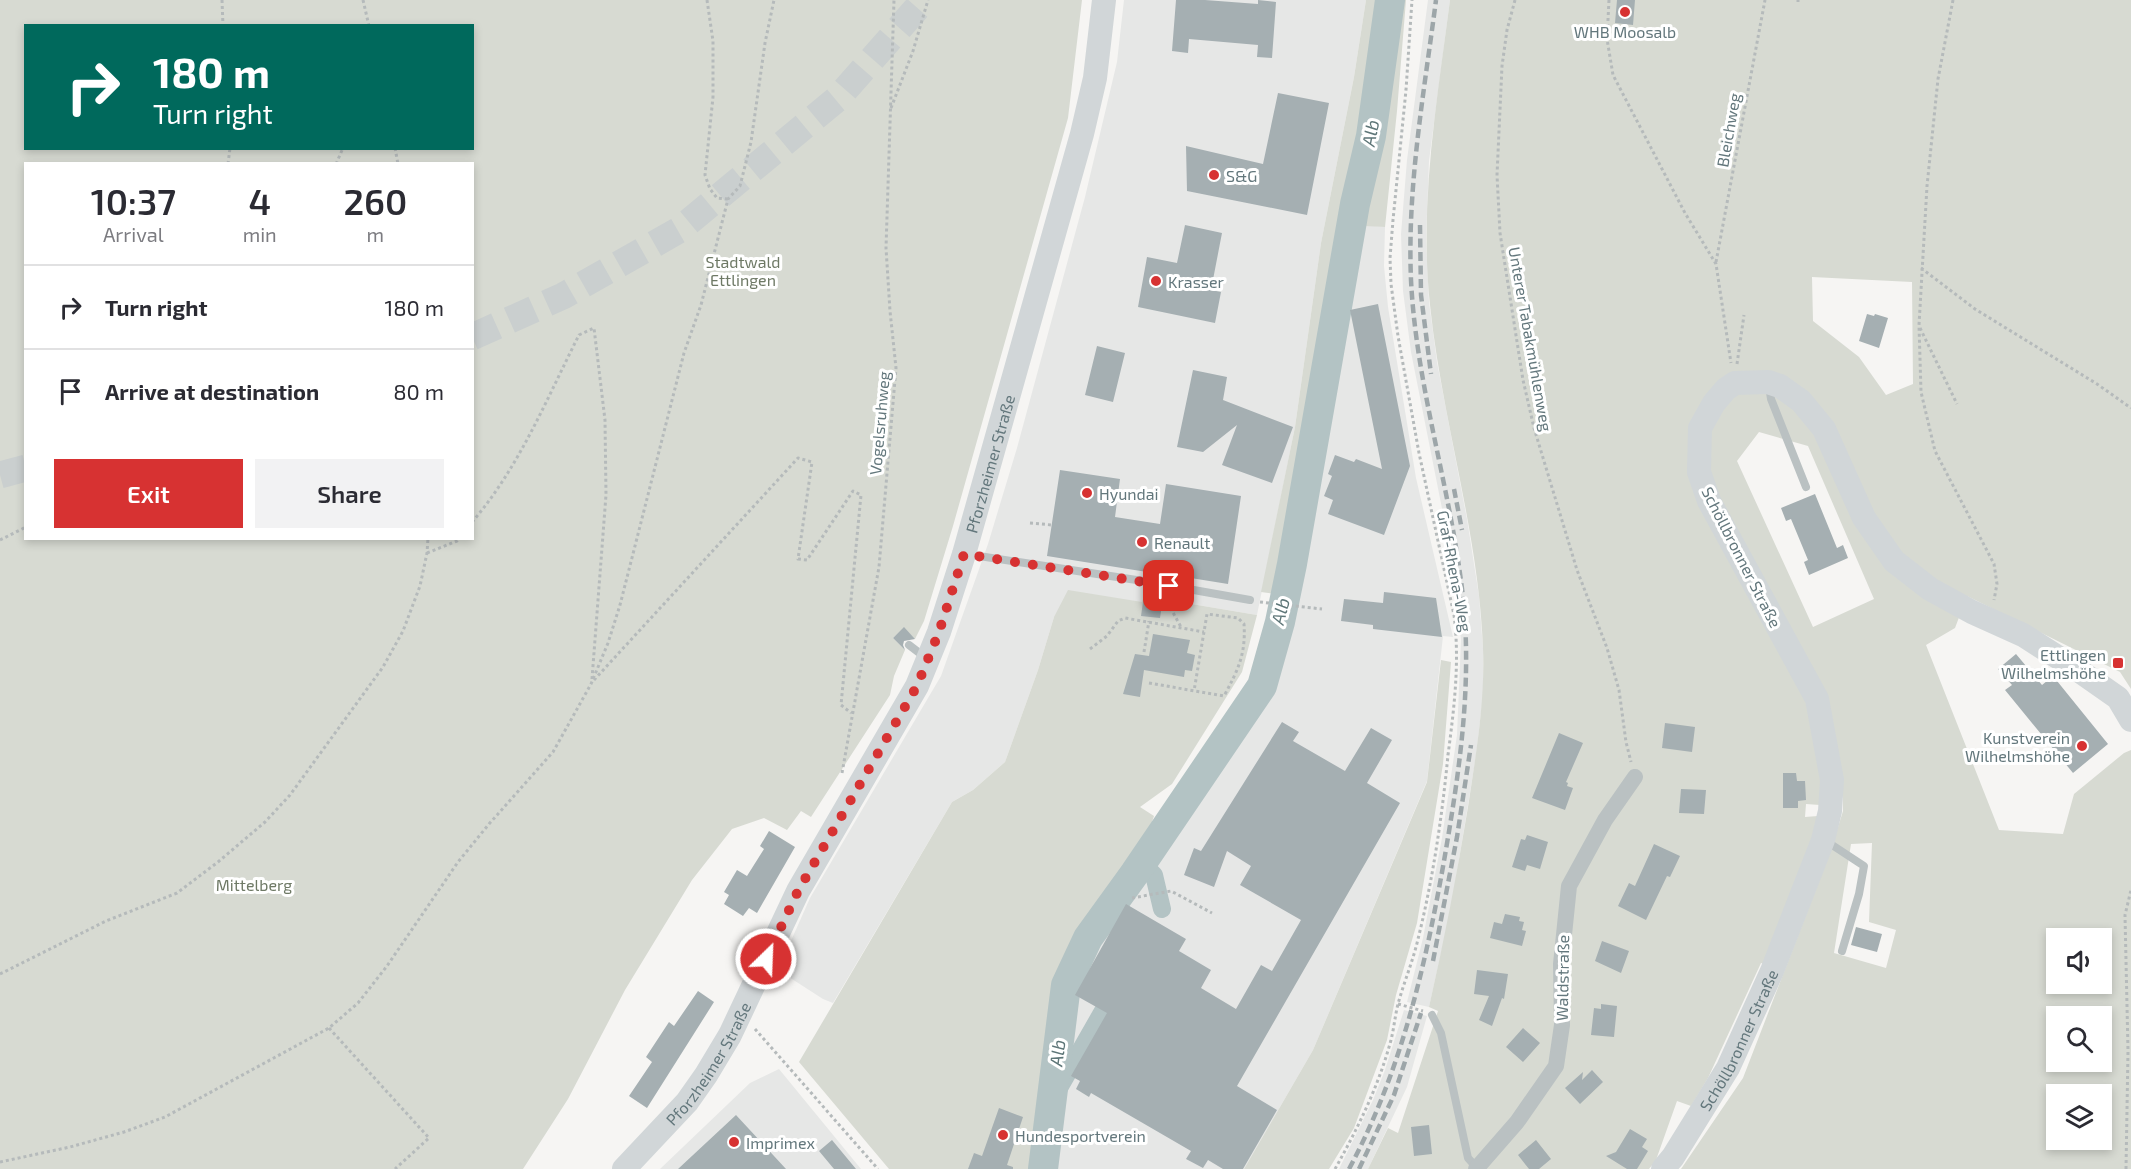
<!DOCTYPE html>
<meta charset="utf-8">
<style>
body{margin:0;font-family:"Exo 2",sans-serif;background:#f2f2f3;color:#2b2b33;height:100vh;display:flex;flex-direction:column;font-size:22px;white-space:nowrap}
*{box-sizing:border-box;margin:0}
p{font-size:20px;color:#7c7c81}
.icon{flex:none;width:33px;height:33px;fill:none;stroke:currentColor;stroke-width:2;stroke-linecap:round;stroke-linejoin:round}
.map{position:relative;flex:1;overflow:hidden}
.side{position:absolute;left:24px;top:162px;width:450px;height:378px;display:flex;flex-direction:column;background:#fff;border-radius:0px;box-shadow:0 3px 9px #0003}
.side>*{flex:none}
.top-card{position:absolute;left:24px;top:24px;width:450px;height:126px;border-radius:0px;box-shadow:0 3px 9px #0003;background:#00695c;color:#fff;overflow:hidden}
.buttons{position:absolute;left:2046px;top:928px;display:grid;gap:12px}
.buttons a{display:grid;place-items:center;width:66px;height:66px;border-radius:0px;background:#fff;box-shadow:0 3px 9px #0003;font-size:30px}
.pin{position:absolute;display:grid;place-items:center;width:51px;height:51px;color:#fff;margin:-26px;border-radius:12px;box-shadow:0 3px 9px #0006}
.me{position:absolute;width:66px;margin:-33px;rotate:24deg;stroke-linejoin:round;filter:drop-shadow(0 0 4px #0008)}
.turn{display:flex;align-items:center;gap:21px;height:126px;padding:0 30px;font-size:27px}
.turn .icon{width:78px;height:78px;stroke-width:2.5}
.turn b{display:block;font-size:42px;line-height:51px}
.eta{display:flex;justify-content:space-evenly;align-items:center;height:102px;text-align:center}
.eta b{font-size:36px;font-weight:600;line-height:42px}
.primary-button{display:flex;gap:12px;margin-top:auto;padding:12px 30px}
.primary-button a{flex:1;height:69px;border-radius:0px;background:#d73232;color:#fff;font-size:24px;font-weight:600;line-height:69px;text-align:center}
.primary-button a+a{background:#f2f2f3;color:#2b2b33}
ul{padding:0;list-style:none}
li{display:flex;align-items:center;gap:18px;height:84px;padding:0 30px;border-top:2px solid #e1e1e2}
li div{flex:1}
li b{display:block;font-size:22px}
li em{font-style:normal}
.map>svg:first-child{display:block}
</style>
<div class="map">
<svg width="2131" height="1169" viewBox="0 0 2131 1169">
<rect width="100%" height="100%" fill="#f6f5f3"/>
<path fill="#e6e7e6" d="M1124,0H1366L1354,77L1321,243L1295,427L1257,615L1144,596L1143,602L1054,617L1038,670L1005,762L973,790L952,802L833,1003L823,999L778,970L810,898L941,676L988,544L1017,448L1085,197L1117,62Z
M1428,0H1450L1429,161L1426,241L1429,302L1437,362L1467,519L1479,596L1483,649V696L1476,756L1451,909L1429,1007L1407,1002L1423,938L1442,838L1457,735L1461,640L1454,569L1411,352L1403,291L1401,234L1407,160Z
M1364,225L1385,227L1384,266L1388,307L1416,478L1453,637L1443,636L1427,781L1313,1050L1244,1169H1055L1064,1120L1065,1103L1056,1100L1069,991L1122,900L1272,691L1298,597Z
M1404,1010L1427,1016L1407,1087L1368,1169H1339L1373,1100L1385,1070Z
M779,1069L861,1169H660L750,1083Z"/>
<path fill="#d7dad2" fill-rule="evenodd" d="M0,0H1082L1068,118L953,526L924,621L915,639L904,628L893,638L905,650L894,676L890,695L811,817L801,811L787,830L764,818L732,829L692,880L625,990L568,1099L523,1169H0ZM26,26H472V148H26ZM26,164H472V538H26Z
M1366,0H1406L1397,111L1385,227L1364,226L1298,597L1261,592L1295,427L1321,243L1354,77Z
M1450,0H2131V689L2120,672L1967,596L1955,628L1926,645L1999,830L2063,834L2074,794L2124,753L2131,750V1169H1681L1743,1078L1830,853L1843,811V780L1820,805L1806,804L1805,817L1818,816L1812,841L1764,964L1761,963L1708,1078L1691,1106L1677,1101L1656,1160L1649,1169H1368L1388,1128L1398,1133L1438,1011L1429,1007C1444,941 1457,874 1468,807C1476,754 1485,702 1483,649C1479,533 1442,421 1430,305C1419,203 1437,101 1450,0ZM1812,277L1912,282L1913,384L1886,395L1859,357L1813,321ZM1759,432L1808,446L1874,599L1813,627L1737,461ZM1872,843L1869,922L1896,930L1886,968L1834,953L1851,844ZM2056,939H2102V984H2056ZM2056,1017H2102V1062H2056ZM2056,1095H2102V1140H2056Z
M1068,590L1142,602L1144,596L1257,615L1242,672L1172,784L1140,807L1154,816L1143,848L1091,923L1057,984L1042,1108L1064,1120L1055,1169H889L799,1062L952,802L973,790L1005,762L1038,670L1054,617Z
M1441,660L1451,662L1443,764L1417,923L1396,995L1387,1040L1354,1128L1329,1169H1244L1313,1050L1427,782Z"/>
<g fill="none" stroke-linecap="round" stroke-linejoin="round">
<path stroke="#b3c3c4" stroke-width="18" d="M1142,863L1154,875L1162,909
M1053,1090L1059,1088L1103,1011"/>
<path stroke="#b3c3c4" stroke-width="30" d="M1043,1169L1066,985L1088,938L1135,873L1262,686L1280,622L1292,564L1355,204L1371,136L1390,0"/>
</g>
<path fill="#a5afb2" d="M1176,0H1205L1258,4V0L1276,2L1272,58L1257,57L1258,45L1189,39L1188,53L1172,51Z
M1617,0H1635L1633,25L1615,23Z
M1278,93L1329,103L1307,215L1187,191L1186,146L1263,164Z
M1185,225L1222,233L1211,290L1221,292L1215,323L1138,307L1147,257L1177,263Z
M1378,304L1410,466L1384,535L1328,514L1333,500L1324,496L1332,476L1328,474L1335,455L1354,462L1356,459L1382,469L1350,310Z
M1867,314L1874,316L1875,314L1888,318L1879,348L1859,341Z
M1097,346L1125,353L1113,402L1085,395Z
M1193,370L1227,377L1223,400L1293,427L1272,483L1222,465L1237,425L1203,452L1177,447Z
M1060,470L1120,479L1115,517L1160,524L1166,484L1241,496L1228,584L1166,574V579L1147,575V572L1047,556Z
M1815,494L1837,548L1843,545L1848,558L1809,575L1804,562L1808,560L1791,519L1786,521L1781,508Z
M1145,588L1164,591L1160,618L1141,616Z
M1384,592L1436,598L1442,637L1373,629V625L1341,621L1344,599L1383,603Z
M904,627L915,639L904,641L903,645L905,650L893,638Z
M1153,634L1190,640L1187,653L1195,655L1192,671L1185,670L1184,677L1144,670L1140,697L1123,694L1135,654L1149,656Z
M2016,654L2042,685L2053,676L2108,744L2073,773L2005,690L2012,685L1998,669Z
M1282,722L1299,732L1293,741L1345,771L1371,728L1392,740L1367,783L1400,803L1237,1086L1277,1110L1243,1169H1223L1208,1160L1203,1168L1186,1159L1191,1151L1091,1093L1089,1097L1076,1089L1080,1081L1071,1076L1107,1013L1075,995L1126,904L1186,939L1179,951L1211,970L1201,988L1236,1009L1261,965L1272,971L1301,920L1240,885L1251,866L1227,851L1214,887L1184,875L1194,848L1201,851Z
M1665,723L1695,727L1692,752L1662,748Z
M1559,733L1583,743L1566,782L1568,783L1567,786L1573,788L1565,810L1532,798Z
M1783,773H1796L1797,781H1805L1806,800L1798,801V808H1783Z
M1681,789L1706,790L1704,814L1679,813Z
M769,831L795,847L757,913L749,908L743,916L724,904L729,895L724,892L737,870L747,876L764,849L760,846Z
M1527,835L1548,842L1540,869L1527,865L1525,871L1512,867L1521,839L1525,840Z
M1654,844L1680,856L1670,877L1667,876L1646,920L1618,906L1629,883L1635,886Z
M1505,914L1520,917L1519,921L1524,922L1522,930L1526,931L1522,946L1490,938L1494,922L1502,924Z
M1856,927L1882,934L1877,952L1851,945Z
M1602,941L1629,951L1621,973L1595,961Z
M1477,970L1508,974L1504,999L1502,998L1492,1026L1479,1020L1489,996L1474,994Z
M698,991L714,1002L647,1108L629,1096L652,1062L646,1057L669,1022L674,1026Z
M1601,1004L1617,1006L1614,1037L1591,1035L1594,1008L1601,1009Z
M1523,1028L1540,1043L1523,1062L1506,1047Z
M1592,1070L1603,1082L1580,1104L1565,1088L1583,1072L1582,1080Z
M999,1108L1023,1117L1007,1165L1013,1167V1169H968L974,1153L982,1156Z
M736,1115L786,1169H678Z
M1429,1125L1432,1154L1414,1156L1411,1127Z
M1630,1129L1647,1139L1642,1147L1648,1151L1637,1169H1627L1606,1156L1616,1152Z
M832,1140L856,1169H834L819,1151Z
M1536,1140L1551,1159L1539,1169H1529L1518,1155Z"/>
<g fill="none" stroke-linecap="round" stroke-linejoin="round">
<path stroke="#cacfcf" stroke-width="27" stroke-dasharray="27 14" stroke-linecap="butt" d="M472,337L563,296L679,230L837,99L924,0
M0,475L26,468"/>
<path stroke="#b5babb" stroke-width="3" stroke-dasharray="3 3" stroke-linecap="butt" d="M222,0L223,26
M363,0L369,26
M707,0L713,41V97L705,175L710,189L717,198L728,199
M1515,0L1507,30L1502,66L1497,175L1500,233L1523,380L1534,428L1577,570L1607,648L1619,690L1626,742L1631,762
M1609,0L1607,39L1613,75L1685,213L1716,264L1731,363
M1798,0V2
M1953,0L1938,79L1927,186L1919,325L1921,392L1935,451L1994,564L1997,584L1994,600
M891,108L913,51L928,0
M395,148L398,164
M228,164L230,148
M336,164L343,148
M1716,262L1765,0
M1921,268L1975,309L2097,384L2131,408
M1920,328L1957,404
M1737,364L1744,315
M472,522C519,468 547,398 579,335L594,328L605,420L606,495L592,679
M1030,523L1052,525
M0,540L26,527
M427,553L457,541L459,538
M1168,596L1171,609L1181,627
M1260,602L1322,609
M1090,649L1107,636L1118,621L1125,618L1204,632
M1144,652L1149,621
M594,680L798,458L812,462L798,559L807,560L853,491L861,495L841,705L851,713
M1149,683L1224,696C1238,670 1246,654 1244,624L1238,618L1207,614L1194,691
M842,773L879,567L896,368L890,311L886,248L894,0
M1132,898L1171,891L1212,913
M0,974L106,921L177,893L218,862L265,822L290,795L383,667L403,631L420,586L427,553L428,538
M1398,1004L1423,1011
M329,1028L429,1138L395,1169
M755,1029L878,1169
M0,1162L70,1147L124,1132L165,1117L329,1028L358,1003L387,966L458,862L489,824L553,752L591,684L608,643L620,605L684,353L701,305L728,199L740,186L751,142L765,43L774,0
M1335,1169C1358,1128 1379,1085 1391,1040C1394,1028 1395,1016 1398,1004C1404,982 1413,961 1418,939C1433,879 1442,817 1448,755C1454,709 1460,662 1454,615L1419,453L1398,336L1391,284L1390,258L1393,220L1406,90L1412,0
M2126,1169L2128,1051L2125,915L2131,890"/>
<path stroke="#bac1c2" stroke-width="8" d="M1769,386L1771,399L1806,487
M966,554L1143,581L1250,600
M909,645L926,658
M1826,841L1864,866L1859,894L1842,951
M1432,1015L1441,1033L1468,1158L1477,1168"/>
<path stroke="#bac1c2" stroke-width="16" d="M1476,1169L1517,1122L1556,1066L1562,1025L1561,964L1569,886L1605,820L1635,777"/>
<g stroke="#d1d6d8" stroke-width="24">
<path id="s1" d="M624,1169L687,1102L706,1075L730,1035L798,891L917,686L939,632L964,554L1082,134L1095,78L1104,0"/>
<path id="s2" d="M1663,1169L1673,1157L1728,1068L1772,971L1823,840L1830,811L1832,780L1817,699L1709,501L1699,472L1700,428L1714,403L1726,389L1735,383L1768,382L1780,386L1801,401L1824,429L1864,518L1894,561L1930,589L1972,612L2023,635L2078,670L2118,698L2131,720"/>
</g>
<path stroke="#9da6a9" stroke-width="4.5" stroke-dasharray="9 4.5" stroke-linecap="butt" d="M1420,225L1421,295L1431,374
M1454,489L1462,530
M1433,961L1457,837L1471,745
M1349,1169C1401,1072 1425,968 1444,861C1460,768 1474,676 1461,581C1448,480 1416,383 1411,280C1407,186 1424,93 1436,0
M1359,1169L1394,1095L1421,1013"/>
</g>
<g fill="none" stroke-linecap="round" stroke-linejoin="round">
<path stroke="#d73232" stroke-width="10" stroke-dasharray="0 18" d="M766,959L798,891L917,686L939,632L964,554L1169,586"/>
</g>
<g fill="#d73232" stroke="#fff" stroke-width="2">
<circle cx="1625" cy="12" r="6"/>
<circle cx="1214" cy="175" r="6"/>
<circle cx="1156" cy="281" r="6"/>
<circle cx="1087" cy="493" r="6"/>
<circle cx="1142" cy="542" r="6"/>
<rect x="2112" y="657" width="12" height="12" rx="3"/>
<circle cx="2082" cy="746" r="6"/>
<circle cx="1003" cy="1135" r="6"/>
<circle cx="734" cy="1142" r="6"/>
</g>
<g text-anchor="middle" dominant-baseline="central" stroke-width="6" stroke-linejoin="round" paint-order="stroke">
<g font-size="16" fill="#63777c" stroke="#fff" text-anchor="start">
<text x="1625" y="31" text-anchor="middle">WHB Moosalb</text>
<text x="1226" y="175">S&amp;G</text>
<text x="1168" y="281">Krasser</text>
<text x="1099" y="493">Hyundai</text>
<text x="1154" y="542">Renault</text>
<text x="2106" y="654" text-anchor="end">Ettlingen<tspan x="2106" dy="18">Wilhelmshöhe</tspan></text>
<text x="2070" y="737" text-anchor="end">Kunstverein<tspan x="2070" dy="18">Wilhelmshöhe</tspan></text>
<text x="1015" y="1135">Hundesportverein</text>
<text x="746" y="1142">Imprimex</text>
</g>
<g font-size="16" fill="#63777c" stroke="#fff">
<text transform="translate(1728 130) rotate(-80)">Bleichweg</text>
<text transform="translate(1531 339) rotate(80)">Unterer Tabakmühlenweg</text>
<text transform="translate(879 423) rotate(-85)">Vogelsruhweg</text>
<text stroke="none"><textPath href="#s1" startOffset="802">Pforzheimer Straße</textPath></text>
<text transform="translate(1742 557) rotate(63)">Schöllbronner Straße</text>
<text transform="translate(1455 571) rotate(79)">Graf-Rhena-Weg</text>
<text transform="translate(1562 978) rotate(-89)">Waldstraße</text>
<text stroke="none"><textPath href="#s2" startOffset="150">Schöllbronner Straße</textPath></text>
<text stroke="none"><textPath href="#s1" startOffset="136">Pforzheimer Straße</textPath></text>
</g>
<g font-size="16" fill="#6e7965" stroke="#fff">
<text x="743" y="261">Stadtwald<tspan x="743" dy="18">Ettlingen</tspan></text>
<text x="254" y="884">Mittelberg</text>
</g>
<g font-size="18" font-style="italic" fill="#5e7678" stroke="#fff">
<text transform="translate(1370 133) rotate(-80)">Alb</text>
<text transform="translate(1280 611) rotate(-76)">Alb</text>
<text transform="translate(1057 1053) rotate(-83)">Alb</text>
</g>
</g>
</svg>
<div class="buttons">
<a><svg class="icon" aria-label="sound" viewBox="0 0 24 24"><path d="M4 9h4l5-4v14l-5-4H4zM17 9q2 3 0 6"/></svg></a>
<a><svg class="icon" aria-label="search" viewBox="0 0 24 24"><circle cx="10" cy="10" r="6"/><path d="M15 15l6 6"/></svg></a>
<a><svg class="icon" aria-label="layers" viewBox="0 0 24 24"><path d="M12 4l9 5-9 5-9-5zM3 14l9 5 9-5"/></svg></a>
</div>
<div class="pin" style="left:1169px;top:586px;background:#d93025"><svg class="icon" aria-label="arrive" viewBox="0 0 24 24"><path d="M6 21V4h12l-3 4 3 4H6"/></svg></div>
<svg class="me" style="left:766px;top:959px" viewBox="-20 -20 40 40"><circle r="17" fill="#d73232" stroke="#fff" stroke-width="3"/><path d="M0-11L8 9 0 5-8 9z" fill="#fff"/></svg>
<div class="top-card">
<div class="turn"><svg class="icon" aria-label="right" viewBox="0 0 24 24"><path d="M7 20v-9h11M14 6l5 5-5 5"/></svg><div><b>180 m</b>Turn right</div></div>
</div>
<section class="side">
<div class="eta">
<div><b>10:37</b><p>Arrival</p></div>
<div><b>4</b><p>min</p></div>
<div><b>260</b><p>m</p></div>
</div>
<ul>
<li><svg class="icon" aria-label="right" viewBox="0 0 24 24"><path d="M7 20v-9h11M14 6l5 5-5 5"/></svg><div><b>Turn right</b></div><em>180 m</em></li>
<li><svg class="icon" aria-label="arrive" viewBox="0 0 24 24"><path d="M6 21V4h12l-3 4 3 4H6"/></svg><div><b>Arrive at destination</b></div><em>80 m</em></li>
</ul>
<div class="primary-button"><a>Exit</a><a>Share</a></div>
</section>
</div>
